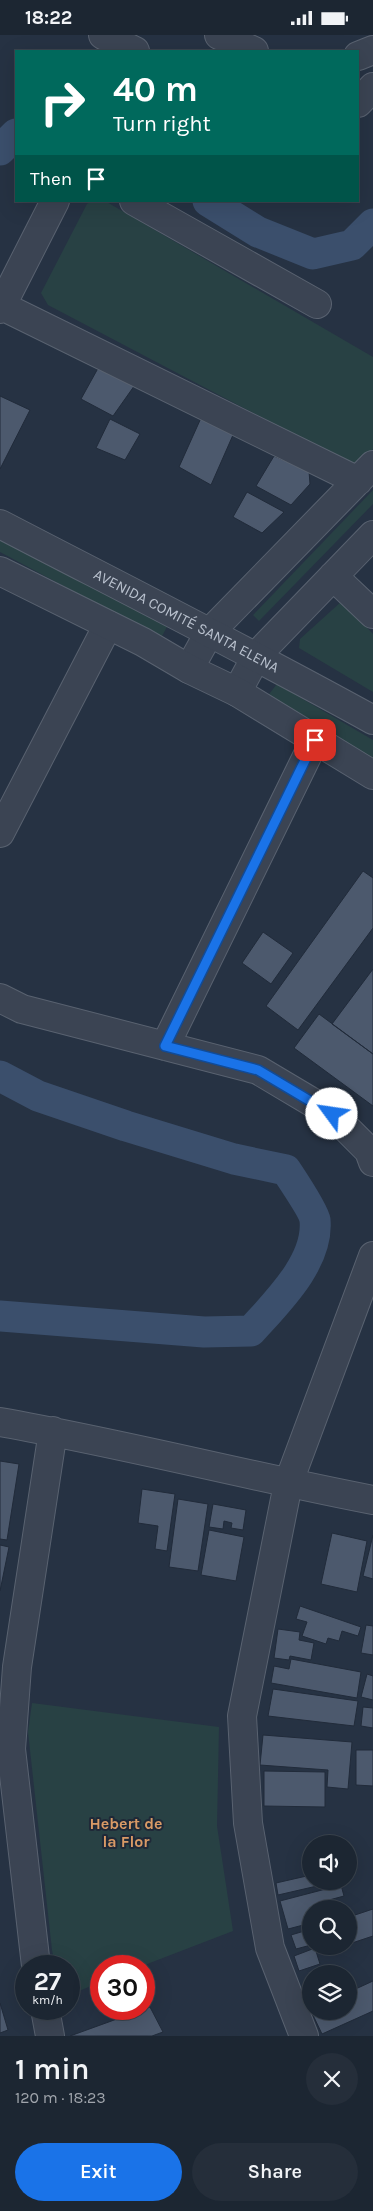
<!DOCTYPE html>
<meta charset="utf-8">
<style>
body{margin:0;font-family:Karla,sans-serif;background:#252e3a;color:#f1f3f6;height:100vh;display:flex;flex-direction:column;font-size:19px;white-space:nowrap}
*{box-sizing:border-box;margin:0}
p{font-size:16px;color:#a0a5ac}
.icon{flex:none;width:28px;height:28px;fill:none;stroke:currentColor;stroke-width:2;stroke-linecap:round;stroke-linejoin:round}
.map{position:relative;height:2001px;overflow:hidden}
.panel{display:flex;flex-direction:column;background:#1c2632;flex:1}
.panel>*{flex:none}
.banner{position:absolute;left:15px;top:15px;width:344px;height:152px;border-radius:0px;box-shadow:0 5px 20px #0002,0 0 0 1px #3a434d;background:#00695c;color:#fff;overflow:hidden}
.fabs{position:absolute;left:302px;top:1800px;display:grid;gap:10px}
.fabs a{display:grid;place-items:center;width:55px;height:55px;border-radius:50%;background:#1c2632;box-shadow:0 5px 20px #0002,0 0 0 1px #3a434d;font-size:25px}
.speed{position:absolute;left:15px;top:1920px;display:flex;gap:10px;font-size:25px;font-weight:700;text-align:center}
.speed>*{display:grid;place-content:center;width:65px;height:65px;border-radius:50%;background:#1c2632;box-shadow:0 5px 20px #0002,0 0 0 1px #3a434d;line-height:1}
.speed small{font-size:12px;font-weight:400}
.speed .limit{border:8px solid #d22;background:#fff;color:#111}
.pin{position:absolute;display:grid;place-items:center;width:42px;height:42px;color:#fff;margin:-21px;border-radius:10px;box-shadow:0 2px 8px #0006}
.me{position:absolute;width:55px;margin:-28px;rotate:301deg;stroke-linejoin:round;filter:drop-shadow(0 0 4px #0008)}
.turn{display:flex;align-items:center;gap:18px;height:105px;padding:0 15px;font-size:22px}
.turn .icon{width:65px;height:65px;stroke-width:2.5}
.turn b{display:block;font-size:35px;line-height:42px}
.then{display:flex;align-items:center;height:48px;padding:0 15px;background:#0003;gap:10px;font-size:19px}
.round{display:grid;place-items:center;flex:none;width:52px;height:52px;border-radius:26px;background:#252e3a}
.headline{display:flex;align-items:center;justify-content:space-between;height:85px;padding:0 15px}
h1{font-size:30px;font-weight:600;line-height:38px}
.primary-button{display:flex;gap:10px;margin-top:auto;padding:10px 15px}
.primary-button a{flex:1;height:58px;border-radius:30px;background:#1a73e8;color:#fff;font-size:20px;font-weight:600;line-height:58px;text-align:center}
.primary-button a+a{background:#252e3a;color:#f1f3f6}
.status{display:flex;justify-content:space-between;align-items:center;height:35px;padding:0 25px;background:#1c2632;direction:ltr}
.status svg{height:14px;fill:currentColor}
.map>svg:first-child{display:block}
</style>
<div class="status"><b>18:22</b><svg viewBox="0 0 49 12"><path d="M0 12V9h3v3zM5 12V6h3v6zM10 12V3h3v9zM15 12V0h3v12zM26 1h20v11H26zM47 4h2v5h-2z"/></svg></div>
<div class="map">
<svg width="373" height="2001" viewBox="0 0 373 2001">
<rect width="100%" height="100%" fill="#263243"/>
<path fill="#284144" d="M91,166H105L373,322V414L356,432L48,270L41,258L87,169Z
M373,455V469L259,586L253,580Z
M0,497L169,588L161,603L0,517Z
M342,566L373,599V657L299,613L300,604Z
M277,649L373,705V725L266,663Z
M32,1668L219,1692L217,1791L233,1896L142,1931H101V1947L69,1960V1931H55L52,1915L28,1697Z"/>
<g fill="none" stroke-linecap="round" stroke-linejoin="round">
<path stroke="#3b4f6c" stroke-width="31" d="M0,115L16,99
M208,166L258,197L313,219L352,210L373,189
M0,1041L38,1061L126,1091L234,1124L286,1135C292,1144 314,1177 315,1185C319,1227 276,1268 251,1296L204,1297L0,1281"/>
</g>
<path fill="#4c596d" stroke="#212b3a" d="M102,326L137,347L113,381L81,364Z
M0,361L30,375L0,434Z
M201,383L233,400L211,450L179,432Z
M110,384L140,399L125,425L96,413Z
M274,421L309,436L310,449L291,470L256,451Z
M247,457L284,477L262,498L233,482Z
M363,836L373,843V893L298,995L266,971Z
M263,897L293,918L271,949L242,928Z
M373,934V1019L332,989Z
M319,979L373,1019V1071L294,1013Z
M0,1426L19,1429L7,1505L0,1504Z
M142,1454L175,1459L167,1516L155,1514L158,1491L138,1488Z
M178,1464L208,1469L198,1536L169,1532Z
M213,1469L246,1475L243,1495L231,1493L232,1488L224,1486L223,1494L209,1492Z
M209,1495L244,1502L236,1546L201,1540Z
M332,1498L367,1506L357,1557L321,1549Z
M373,1500V1544L363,1541Z
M0,1510L9,1512L0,1556Z
M300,1571L361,1592L358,1601L342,1596L339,1606L328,1603L326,1609L302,1601L307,1587L296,1584Z
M366,1590L373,1591V1620L361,1618Z
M278,1594L300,1597L299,1605L314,1608L311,1625L290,1621L289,1625L274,1623Z
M291,1624L361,1637L357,1663L271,1648L274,1631L289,1634Z
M367,1639L373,1641V1665L361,1662Z
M273,1654L358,1666L354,1691L268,1681Z
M363,1672L373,1673V1693L361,1691Z
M263,1700L352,1707L348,1754L327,1752L328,1735L260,1730Z
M356,1715H373V1751L356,1750Z
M264,1736L325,1737V1772L264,1771Z
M311,1840V1846H316L317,1851L278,1860L276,1848Z
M341,1850L344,1861L318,1868L319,1874H311V1888L288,1894L280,1866Z
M373,1874V1901L349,1909V1882Z
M311,1894V1910L296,1914L291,1900Z
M321,1911H341L323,1917Z
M315,1913L320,1929L299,1936L294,1921Z
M373,1946V1976L322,1999L311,1976H349V1957Z
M0,1968L8,1995L0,1998Z
M150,1972L163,1997L152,2001H70Z"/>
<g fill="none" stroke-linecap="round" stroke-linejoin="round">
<defs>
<path id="minor" d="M103,0L135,16
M219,0L254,16
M358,21L373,15
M358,68L373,52
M134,166L317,269
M2,271L358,446
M0,274L55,166
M333,541L373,579
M189,634L209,598L373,430
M237,657L257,620L373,500
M0,798L108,590
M0,963L22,974L258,1035L332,1079L369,1116L373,1127
M165,1011L315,705
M0,1387C125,1409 248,1441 373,1465
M36,1931L11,1714L17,1632L53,1396
M45,1974L50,2001
M304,2001L270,1913L248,1788L242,1681L288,1449L373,1221"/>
<g id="tertiary">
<path id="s1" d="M0,489C125,554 250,617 373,685"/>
<path d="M0,536L143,607L189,634L237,657L373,740"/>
</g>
</defs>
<use href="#minor" stroke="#596270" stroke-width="30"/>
<use href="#tertiary" stroke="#596270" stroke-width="30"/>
<use href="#minor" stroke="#3b4453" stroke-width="28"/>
<use href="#tertiary" stroke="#3b4453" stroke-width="28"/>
</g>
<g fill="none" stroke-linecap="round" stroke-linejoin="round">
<defs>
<path id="route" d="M315,705L165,1011L258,1035L332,1079"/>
</defs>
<use href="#route" stroke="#114b97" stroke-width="12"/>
<use href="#route" stroke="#1a73e8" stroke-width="9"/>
</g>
<g text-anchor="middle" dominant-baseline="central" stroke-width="4" stroke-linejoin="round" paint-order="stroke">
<g font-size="15" fill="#b8c0cd" stroke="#1f2938">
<text stroke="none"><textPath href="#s1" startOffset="210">AVENIDA COMITÉ SANTA ELENA</textPath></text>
</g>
<g font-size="16" font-weight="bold" fill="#d99a66" stroke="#1f2938">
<text x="126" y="1788">Hebert de<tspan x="126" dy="18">la Flor</tspan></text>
</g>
</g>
</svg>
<div class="fabs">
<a><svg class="icon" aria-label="sound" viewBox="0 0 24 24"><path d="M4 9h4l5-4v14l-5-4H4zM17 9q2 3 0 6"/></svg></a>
<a><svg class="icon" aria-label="search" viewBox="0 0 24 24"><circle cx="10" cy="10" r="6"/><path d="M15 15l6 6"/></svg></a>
<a><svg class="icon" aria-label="layers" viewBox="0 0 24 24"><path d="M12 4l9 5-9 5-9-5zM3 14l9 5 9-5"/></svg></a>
</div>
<div class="speed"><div>27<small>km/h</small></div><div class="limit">30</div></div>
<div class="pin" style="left:315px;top:705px;background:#d93025"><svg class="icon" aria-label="arrive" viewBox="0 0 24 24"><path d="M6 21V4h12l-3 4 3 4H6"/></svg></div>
<svg class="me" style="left:332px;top:1079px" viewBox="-20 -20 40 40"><circle r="19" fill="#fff"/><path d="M0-13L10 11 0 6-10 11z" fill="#1a73e8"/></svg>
<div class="banner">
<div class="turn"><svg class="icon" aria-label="right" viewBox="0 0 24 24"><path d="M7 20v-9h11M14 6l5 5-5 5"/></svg><div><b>40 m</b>Turn right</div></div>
<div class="then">Then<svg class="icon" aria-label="arrive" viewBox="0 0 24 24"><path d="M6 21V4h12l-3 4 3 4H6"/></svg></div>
</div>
</div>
<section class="panel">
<div class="headline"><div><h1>1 min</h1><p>120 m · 18:23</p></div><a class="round"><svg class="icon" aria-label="close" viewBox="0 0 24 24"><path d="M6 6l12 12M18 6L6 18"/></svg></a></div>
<div class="primary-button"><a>Exit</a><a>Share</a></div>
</section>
